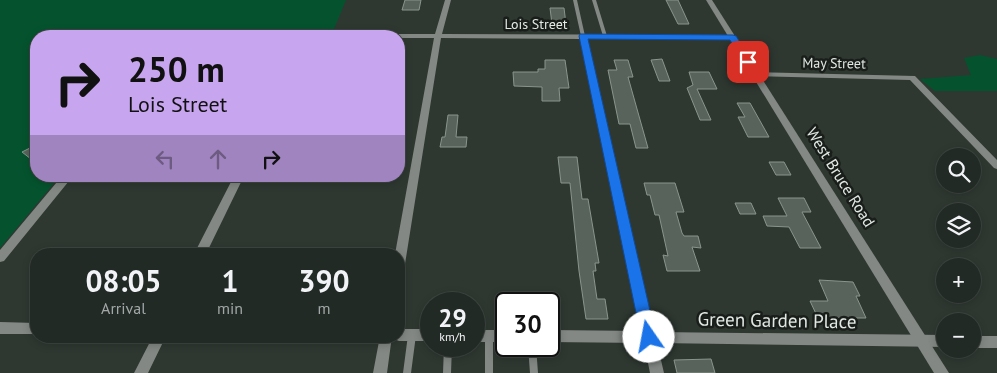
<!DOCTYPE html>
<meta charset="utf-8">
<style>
body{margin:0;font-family:"PT Sans",sans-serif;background:#2e3632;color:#f1f3f6;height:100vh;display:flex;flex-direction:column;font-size:19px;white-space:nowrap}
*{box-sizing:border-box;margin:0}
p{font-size:16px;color:#a2a7a7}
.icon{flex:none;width:28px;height:28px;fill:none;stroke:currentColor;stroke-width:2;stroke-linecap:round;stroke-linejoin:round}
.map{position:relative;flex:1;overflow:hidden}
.details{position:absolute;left:30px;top:248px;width:375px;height:95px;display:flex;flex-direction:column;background:#222a25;border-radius:20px;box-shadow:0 2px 8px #0003,0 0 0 1px #3f4642}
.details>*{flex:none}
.banner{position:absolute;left:30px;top:30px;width:375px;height:152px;border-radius:20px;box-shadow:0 2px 8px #0003,0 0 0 1px #3f4642;background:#c8a6ef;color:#111;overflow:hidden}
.tools{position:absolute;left:936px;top:148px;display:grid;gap:10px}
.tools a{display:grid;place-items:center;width:45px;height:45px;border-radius:50%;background:#222a25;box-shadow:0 2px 8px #0003,0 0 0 1px #3f4642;font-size:25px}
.speed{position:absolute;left:420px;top:292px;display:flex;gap:10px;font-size:25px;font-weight:700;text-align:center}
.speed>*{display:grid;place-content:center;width:65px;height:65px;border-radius:50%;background:#222a25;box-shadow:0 2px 8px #0003,0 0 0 1px #3f4642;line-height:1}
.speed small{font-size:12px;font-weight:400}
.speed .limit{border:2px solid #111;border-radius:8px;background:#fff;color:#111}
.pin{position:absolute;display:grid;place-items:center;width:42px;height:42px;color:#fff;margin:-21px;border-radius:10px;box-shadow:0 2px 8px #0006}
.me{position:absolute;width:55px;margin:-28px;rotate:348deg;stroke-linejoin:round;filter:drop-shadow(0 0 4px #0008)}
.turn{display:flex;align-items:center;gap:18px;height:105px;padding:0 15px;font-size:22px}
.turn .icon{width:65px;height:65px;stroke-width:2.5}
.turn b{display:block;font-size:35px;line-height:42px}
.lanes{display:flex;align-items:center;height:48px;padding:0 15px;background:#0003;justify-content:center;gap:25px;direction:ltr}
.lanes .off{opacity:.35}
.eta{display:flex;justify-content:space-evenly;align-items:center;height:85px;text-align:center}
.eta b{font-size:30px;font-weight:800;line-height:35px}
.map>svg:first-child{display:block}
</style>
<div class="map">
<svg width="997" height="373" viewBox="0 0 997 373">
<rect width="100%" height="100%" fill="#2e3831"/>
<path fill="#05532e" d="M0,0H346L332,34L206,33L184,36H36V176H60L0,248Z
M980,55L997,59V91H935L920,79L971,75L964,58Z"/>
<path fill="#58635b" stroke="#8a958d" d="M405,0H421L419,10H402Z
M666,0H678L689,24H678Z
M550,8H564L566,24H552Z
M662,59L670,81H659L651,60Z
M545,60H565L569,88H559L560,101H542V87L514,86L513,72H538V69H545Z
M614,60H628L633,77H628L648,148H636L630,124H619L608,70H617Z
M689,72H709L717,89H697L711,120H700L687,88L693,85Z
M737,103H750L769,137H748L738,117H745Z
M448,115H458L456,137H467L466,147H440L442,137H445Z
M36,145V163L22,152Z
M558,157H577L582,199H588L599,263H595L596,271H593L597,299H605L608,319H586L579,271L570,183H561Z
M769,162H784L791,175H776Z
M644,183H675L684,212H676L682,233L684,236H698L701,248L692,247L700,271H667L663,255L668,256L659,215H655L650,195H647Z
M778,198H804L811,212H802L821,248H800L789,227L767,226L763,216H787Z
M735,203H751L756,214H740Z
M819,280L853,282L860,296H856L866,318H818L810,301H828Z
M711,359L715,373H677L674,360Z"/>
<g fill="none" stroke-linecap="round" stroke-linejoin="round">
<path fill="#838884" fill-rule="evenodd" d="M573,0H577L585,36V37L581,36Z
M592,0H596L607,36V37L603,36Z
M412,331L415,332L416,335L411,373H403L408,335L409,332Z
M489,332L492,333L493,336V373H485V336L486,333Z
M444,346H452L451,373H443Z
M528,346H536L538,373H530Z"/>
<path fill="#838884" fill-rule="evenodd" d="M445,0H451L442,34L733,35L737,37L733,39H587L654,332L945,335V347L657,343L664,373H650L644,343L549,342V330L642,331L580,39L441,38L405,264L403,267L399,268V254H395L434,38H399V36H395L399,34H435Z
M192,34H370L374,36H192Z
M753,72L915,76L997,160V169L994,168L910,80L756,76L752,74Z
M62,176H73L4,261L0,262V250Z
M234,176H244L206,254H194Z
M0,322L36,323V334H0Z
M399,329H431V341H399L394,339L393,336H399Z
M474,330H506V342H474Z
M153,336H166L148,373H134Z
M380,336H392L387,373H373Z
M972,336H997V348H972Z"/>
<path fill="#838884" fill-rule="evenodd" d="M706,0H712L949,373H934Z"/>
</g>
<path fill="#1a73e8" stroke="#114b97" d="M580,34L733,35L736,36L753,62L745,64L730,40L588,39L656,337L654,342L649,343L644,342L641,337L579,36Z"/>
<g text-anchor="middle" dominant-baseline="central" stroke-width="5" stroke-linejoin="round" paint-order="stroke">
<g font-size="14" fill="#e2e9e4" stroke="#1a1e1b">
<text x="536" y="24">Lois Street</text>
<text transform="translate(834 63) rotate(1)">May Street</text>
</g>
<g font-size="16" fill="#e2e9e4" stroke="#1a1e1b">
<text transform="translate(841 177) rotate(58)">West Bruce Road</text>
</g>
<g font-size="19" fill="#e2e9e4" stroke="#1a1e1b">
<text transform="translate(777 320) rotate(1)">Green Garden Place</text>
</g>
</g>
</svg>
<div class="tools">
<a><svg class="icon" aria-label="search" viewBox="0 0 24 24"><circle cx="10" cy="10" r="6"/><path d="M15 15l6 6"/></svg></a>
<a><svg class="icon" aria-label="layers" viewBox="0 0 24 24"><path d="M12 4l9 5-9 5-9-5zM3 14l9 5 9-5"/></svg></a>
<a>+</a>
<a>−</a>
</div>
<div class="speed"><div>29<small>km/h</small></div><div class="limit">30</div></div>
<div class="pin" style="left:748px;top:62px;background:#d93025"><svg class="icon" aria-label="arrive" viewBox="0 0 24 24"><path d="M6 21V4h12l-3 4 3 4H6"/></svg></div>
<svg class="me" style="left:649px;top:337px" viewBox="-20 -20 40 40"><circle r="19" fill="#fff"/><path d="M0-13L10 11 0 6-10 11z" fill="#1a73e8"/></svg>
<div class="banner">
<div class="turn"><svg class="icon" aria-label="right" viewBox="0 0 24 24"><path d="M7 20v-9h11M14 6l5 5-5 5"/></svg><div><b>250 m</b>Lois Street</div></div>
<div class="lanes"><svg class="icon off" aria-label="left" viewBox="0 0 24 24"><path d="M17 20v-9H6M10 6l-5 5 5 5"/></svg><svg class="icon off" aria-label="ahead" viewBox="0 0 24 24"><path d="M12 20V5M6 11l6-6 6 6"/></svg><svg class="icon" aria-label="right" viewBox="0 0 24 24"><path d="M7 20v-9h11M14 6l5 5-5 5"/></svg></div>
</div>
<section class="details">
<div class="eta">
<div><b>08:05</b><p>Arrival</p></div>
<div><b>1</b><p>min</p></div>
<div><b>390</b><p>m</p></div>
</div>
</section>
</div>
